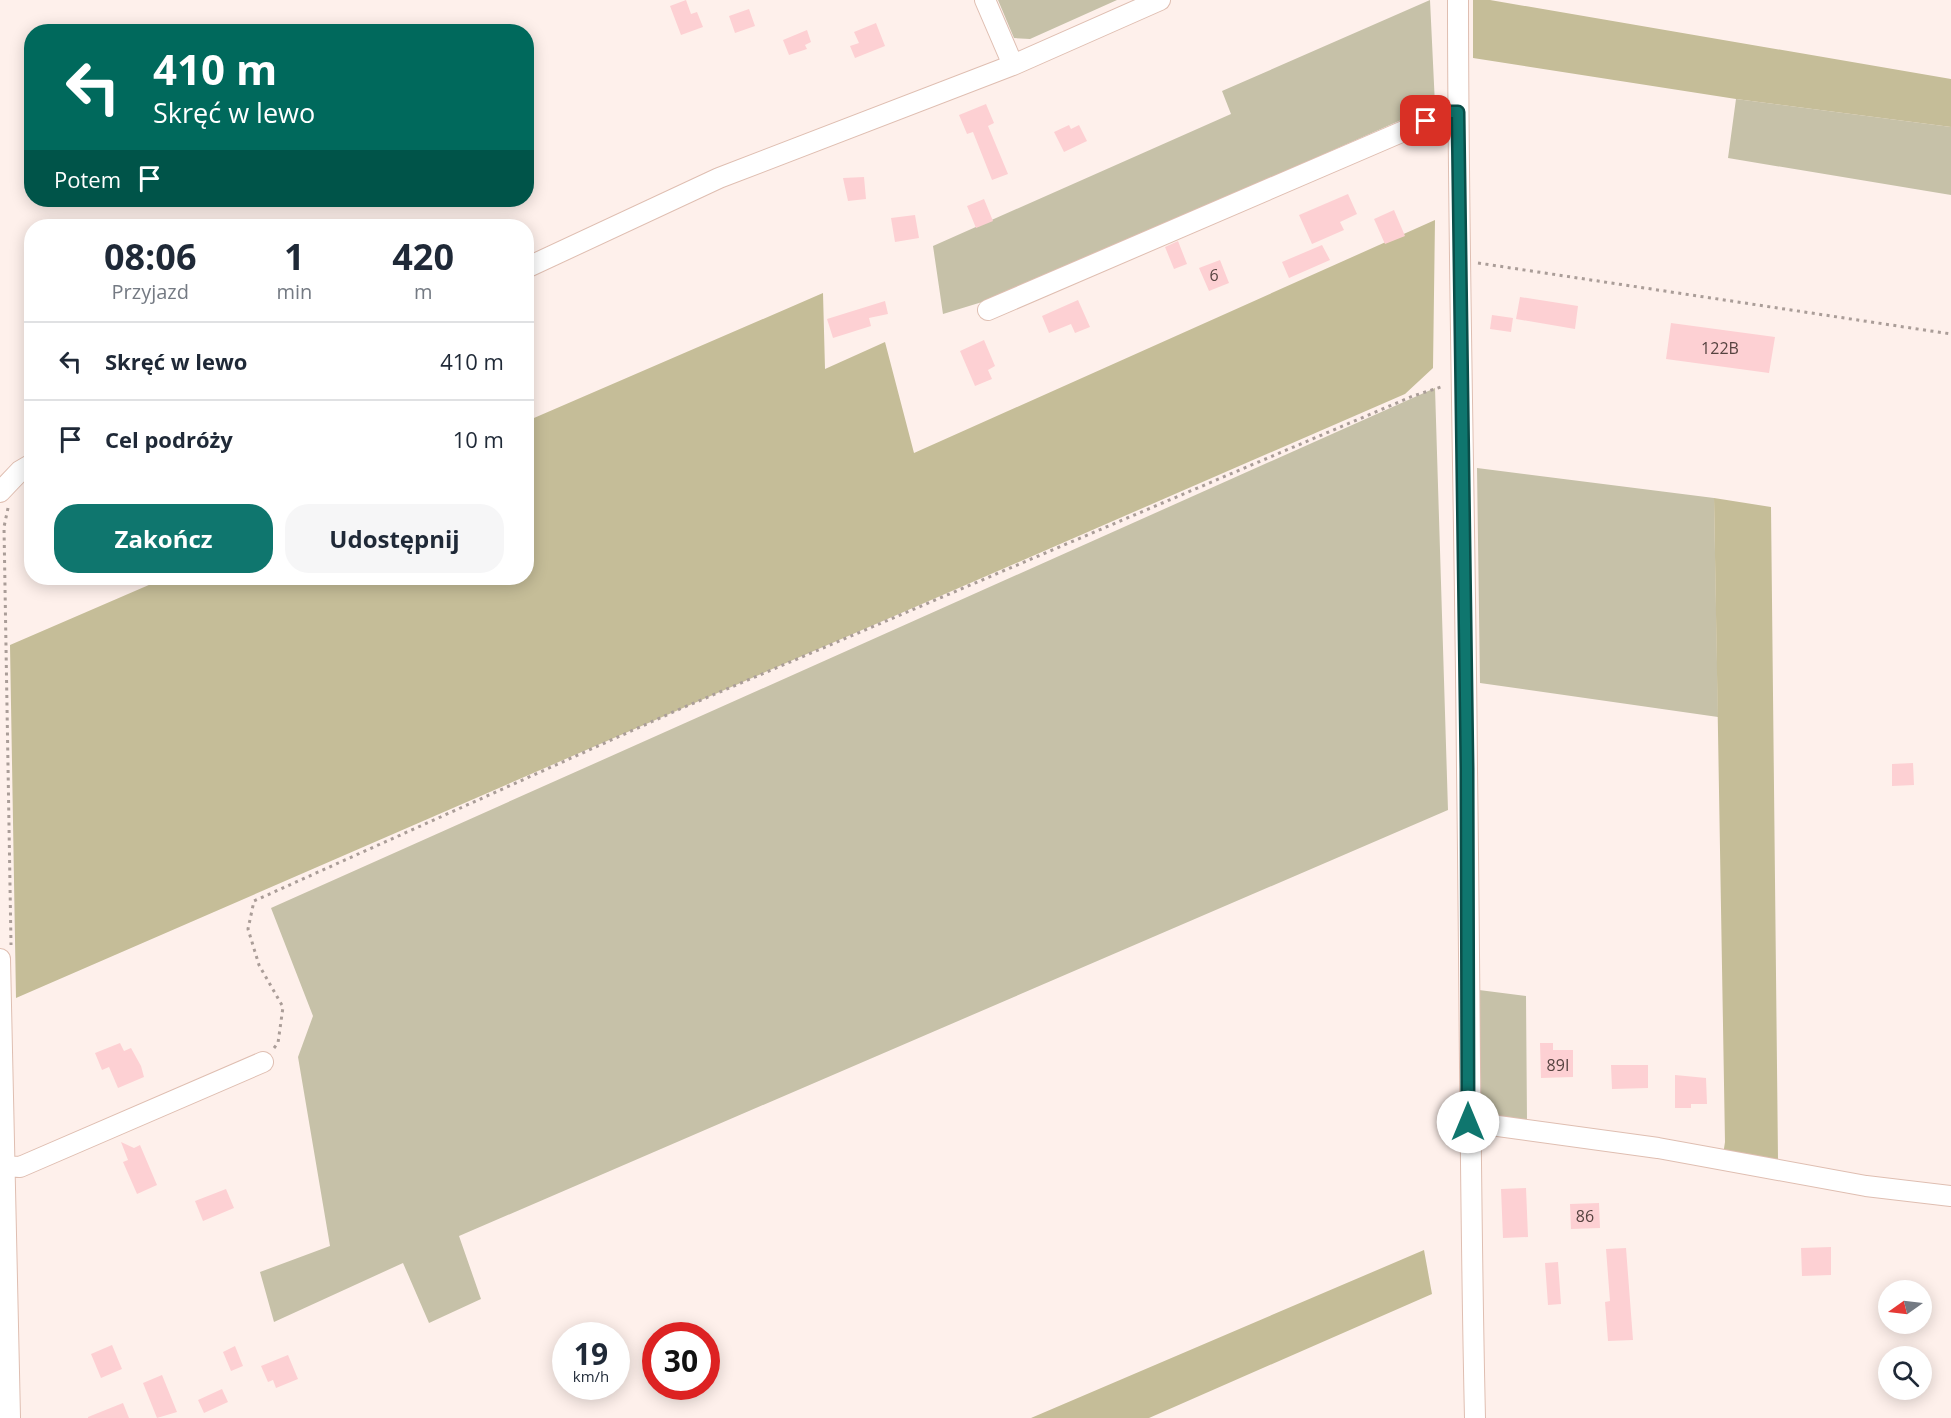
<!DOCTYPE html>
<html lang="pl">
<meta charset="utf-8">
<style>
body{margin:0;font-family:"Open Sans",sans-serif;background:#f6f6f7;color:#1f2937;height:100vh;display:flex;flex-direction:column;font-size:22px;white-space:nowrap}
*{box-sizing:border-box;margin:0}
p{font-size:20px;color:#747a83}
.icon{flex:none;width:33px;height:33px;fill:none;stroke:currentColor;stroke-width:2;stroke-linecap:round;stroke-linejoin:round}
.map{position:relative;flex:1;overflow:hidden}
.side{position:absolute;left:24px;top:219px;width:510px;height:366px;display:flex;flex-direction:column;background:#fff;border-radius:24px;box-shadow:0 3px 15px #0003}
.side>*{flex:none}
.guide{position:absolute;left:24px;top:24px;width:510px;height:183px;border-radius:24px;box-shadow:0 3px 15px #0003;background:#00695c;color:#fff;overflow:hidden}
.needle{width:39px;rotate:256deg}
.tools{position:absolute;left:1878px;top:1280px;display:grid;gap:12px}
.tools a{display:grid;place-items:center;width:54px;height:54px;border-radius:50%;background:#fff;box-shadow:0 3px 15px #0003;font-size:30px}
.speed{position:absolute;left:552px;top:1322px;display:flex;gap:12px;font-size:30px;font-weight:700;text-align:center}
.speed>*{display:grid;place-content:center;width:78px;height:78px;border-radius:50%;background:#fff;box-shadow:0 3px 15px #0003;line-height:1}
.speed small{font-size:15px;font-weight:400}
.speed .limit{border:9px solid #d22;background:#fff;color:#111}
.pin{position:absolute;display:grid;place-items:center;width:51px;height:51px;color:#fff;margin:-26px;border-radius:12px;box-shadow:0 3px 9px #0006}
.me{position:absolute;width:66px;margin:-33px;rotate:0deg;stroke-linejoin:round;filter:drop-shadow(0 0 4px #0008)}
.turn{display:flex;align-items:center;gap:21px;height:126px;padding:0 30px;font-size:27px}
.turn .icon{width:78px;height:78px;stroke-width:2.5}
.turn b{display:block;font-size:42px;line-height:51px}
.then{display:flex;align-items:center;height:57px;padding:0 30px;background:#0003;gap:12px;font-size:22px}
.eta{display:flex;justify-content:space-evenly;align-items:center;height:102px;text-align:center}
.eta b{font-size:36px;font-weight:700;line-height:42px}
.action{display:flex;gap:12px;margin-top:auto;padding:12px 30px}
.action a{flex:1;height:69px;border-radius:24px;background:#0f766e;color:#fff;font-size:24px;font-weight:700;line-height:69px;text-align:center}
.action a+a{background:#f6f6f7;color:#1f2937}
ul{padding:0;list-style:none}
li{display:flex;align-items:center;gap:18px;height:78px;padding:0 30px;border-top:2px solid #e0e1e3}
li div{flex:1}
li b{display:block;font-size:22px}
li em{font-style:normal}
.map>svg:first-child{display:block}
</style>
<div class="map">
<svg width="1951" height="1418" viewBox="0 0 1951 1418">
<rect width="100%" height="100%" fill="#fef0eb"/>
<path fill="#c6c1a8" d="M998,0H1117L1030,39L1014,38Z
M1430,0L1435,105L1005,295L943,314L933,246L1231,114L1222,91Z
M1736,99L1951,127V195L1728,158Z
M1435,388L1448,810L459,1236L481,1299L429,1323L403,1263L274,1322L260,1272L330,1246L298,1057L313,1016L271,908Z
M1477,468L1714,498L1718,717L1480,683Z
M1479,990L1526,996L1527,1122L1479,1114Z"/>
<path fill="#c5bd98" d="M1473,0H1490L1951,79V127L1736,99L1473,58Z
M1435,220L1433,368L1405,394L16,998L10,645L165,578H526L527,421L823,293L825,369L885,342L914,453Z
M1714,498L1771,507L1778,1160L1723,1155L1725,1142Z
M1424,1250L1432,1294L1149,1418H1031Z"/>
<path fill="#fdd0d3" d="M686,0L691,14L697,12L703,27L681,35L670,6Z
M749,9L755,26L735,33L729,16Z
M876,23L885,46L855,58L850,46L859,43L854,32Z
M807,30L811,42L805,45L807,49L789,55L783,40Z
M986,104L994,123L988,126L1008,174L992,180L973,132L967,134L959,115Z
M1069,125L1071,129L1079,125L1087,141L1064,152L1054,132Z
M864,177L866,199L848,201L843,178Z
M1348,194L1357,214L1340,222L1344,230L1312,244L1299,215Z
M984,199L993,221L976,228L967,206Z
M1394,210L1405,236L1385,244L1374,219Z
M915,215L919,238L895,242L891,218Z
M1178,241L1187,264L1174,269L1165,247Z
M1322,245L1330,260L1289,278L1282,262Z
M1220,260L1229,283L1209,291L1199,268Z
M1520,297L1578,306L1575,329L1516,319Z
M1078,300L1090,327L1075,333L1071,324L1049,333L1042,316Z
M885,301L888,314L869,318L871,326L833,338L827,319Z
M1492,315L1513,318L1511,332L1490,329Z
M1671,323L1775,337L1769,373L1666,359Z
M984,340L995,366L988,370L992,379L975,386L960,351Z
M1913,763L1914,785L1892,786V764Z
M120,1043L124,1051L131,1048L141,1066L144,1077L118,1088L109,1067L102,1070L95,1053Z
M1540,1043H1553V1050H1573V1077L1541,1078Z
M1611,1065H1648V1088L1612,1089Z
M1675,1075L1706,1078L1707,1104H1691V1108H1675Z
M121,1142L134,1148L140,1145L157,1185L137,1194L123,1162L128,1160Z
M1526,1188L1528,1237L1503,1238L1501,1189Z
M226,1189L234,1208L203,1221L195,1201Z
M1599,1203L1600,1228L1571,1229L1570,1204Z
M1831,1247V1275L1802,1276L1801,1248Z
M1626,1248L1633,1340L1608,1341L1605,1302L1610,1301L1606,1249Z
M1558,1262L1561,1304L1548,1305L1545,1263Z
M112,1345L122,1369L101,1378L91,1354Z
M235,1346L243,1366L231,1371L223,1352Z
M288,1355L298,1379L276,1388L273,1380L268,1382L261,1366Z
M162,1375L177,1412L157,1418L143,1383Z
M222,1389L228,1402L204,1413L198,1400Z
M123,1403L129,1418H88V1417Z"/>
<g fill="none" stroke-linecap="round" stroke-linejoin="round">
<defs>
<path id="minor" d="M985,0L1013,65
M1458,0C1458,257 1465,513 1467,770C1470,986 1470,1202 1475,1418
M526,268L719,178L1013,65L1160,0
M988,310L1448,112H1458
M0,492L20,471L32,464
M0,959L10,1418
M1469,1122L1658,1148L1866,1186L1951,1196
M5,1166L20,1167L263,1062"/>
</defs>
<use href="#minor" stroke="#dfbeb1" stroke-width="22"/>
<path stroke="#aa9d98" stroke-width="3" stroke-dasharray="3 4.5" stroke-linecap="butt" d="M1478,263L1951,334
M8,508L4,527L11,945
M274,1048L278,1043L283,1007L259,965L248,929L254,901L680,709L1413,396L1444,386"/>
<use href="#minor" stroke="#fff" stroke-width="20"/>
</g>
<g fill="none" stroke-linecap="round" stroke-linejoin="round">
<defs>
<path id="route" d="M1426,121L1448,112H1458L1467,769L1468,1122"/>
</defs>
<use href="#route" stroke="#0a4d48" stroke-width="15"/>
<use href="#route" stroke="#0f766e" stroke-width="10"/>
</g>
<g text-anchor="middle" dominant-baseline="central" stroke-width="6" stroke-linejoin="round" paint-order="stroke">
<g font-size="16" fill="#564340">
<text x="1214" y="275">6</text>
<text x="1720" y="348">122B</text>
<text x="1558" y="1065">89I</text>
<text x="1585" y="1216">86</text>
</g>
</g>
</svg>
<div class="tools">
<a><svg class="needle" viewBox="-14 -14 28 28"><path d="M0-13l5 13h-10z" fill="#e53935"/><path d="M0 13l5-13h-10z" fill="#747a83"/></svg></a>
<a><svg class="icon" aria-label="search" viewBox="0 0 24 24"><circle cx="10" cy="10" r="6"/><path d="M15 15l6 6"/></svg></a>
</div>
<div class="speed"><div>19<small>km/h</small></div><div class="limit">30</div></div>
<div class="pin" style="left:1426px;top:121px;background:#d93025"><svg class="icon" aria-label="arrive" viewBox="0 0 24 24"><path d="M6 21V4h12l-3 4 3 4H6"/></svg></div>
<svg class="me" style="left:1468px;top:1122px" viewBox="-20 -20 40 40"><circle r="19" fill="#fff"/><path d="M0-13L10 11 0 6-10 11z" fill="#0f766e"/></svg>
<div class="guide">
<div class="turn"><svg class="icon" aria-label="left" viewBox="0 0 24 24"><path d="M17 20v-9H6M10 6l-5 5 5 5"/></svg><div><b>410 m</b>Skręć w lewo</div></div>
<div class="then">Potem<svg class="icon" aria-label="arrive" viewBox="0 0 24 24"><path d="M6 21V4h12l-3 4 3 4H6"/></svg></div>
</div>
<section class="side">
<div class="eta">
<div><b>08:06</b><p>Przyjazd</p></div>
<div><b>1</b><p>min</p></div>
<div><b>420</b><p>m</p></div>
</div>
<ul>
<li><svg class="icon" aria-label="left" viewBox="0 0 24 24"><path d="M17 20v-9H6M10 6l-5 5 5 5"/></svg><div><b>Skręć w lewo</b></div><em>410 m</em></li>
<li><svg class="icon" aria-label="arrive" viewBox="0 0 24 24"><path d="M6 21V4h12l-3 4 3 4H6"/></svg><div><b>Cel podróży</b></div><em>10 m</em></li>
</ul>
<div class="action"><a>Zakończ</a><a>Udostępnij</a></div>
</section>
</div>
